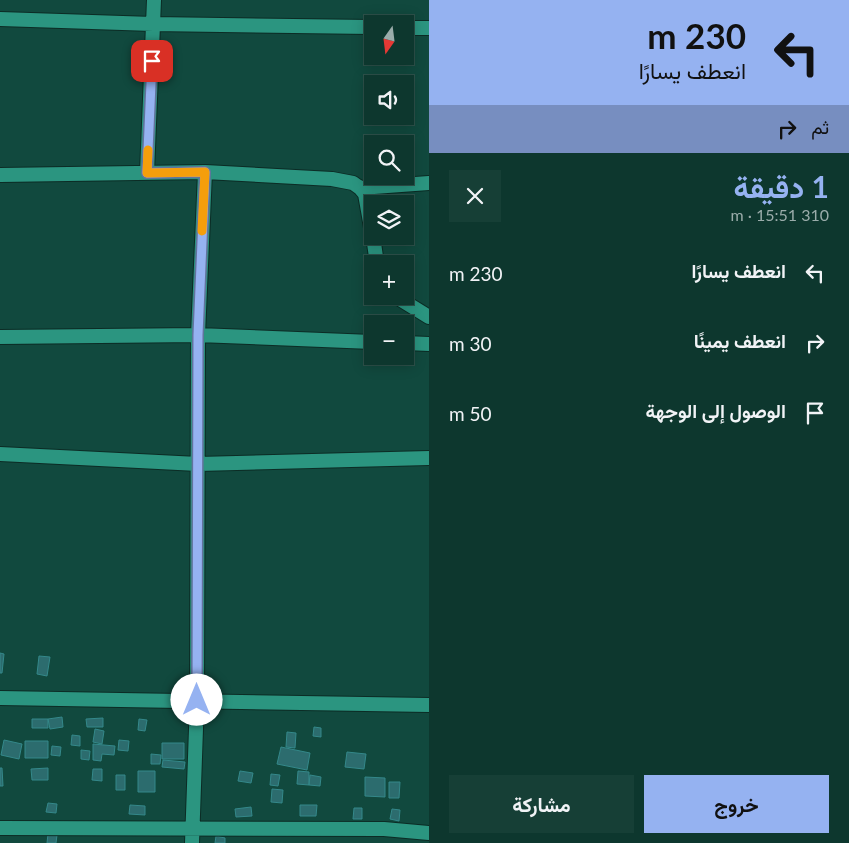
<!DOCTYPE html>
<html lang="ar">
<meta charset="utf-8">
<style>
body{margin:0;font-family:Lato,Vazirmatn,sans-serif;background:#163f36;color:#f1f3f6;direction:rtl;height:100vh;display:flex;flex-direction:column;font-size:19px;white-space:nowrap}
*{box-sizing:border-box;margin:0}
p{font-size:16px;color:#9aacaa}
.icon{flex:none;width:28px;height:28px;fill:none;stroke:currentColor;stroke-width:2;stroke-linecap:round;stroke-linejoin:round}
.map{position:relative;flex:1;overflow:hidden;direction:ltr}
.side{display:flex;flex-direction:column;background:#0d372e;width:420px}
.side>*{flex:none}
.banner{background:#95b2f1;color:#111;overflow:hidden}
.needle{width:32px;rotate:194deg}
.buttons{position:absolute;left:364px;top:15px;display:grid;gap:10px}
.buttons a{display:grid;place-items:center;width:50px;height:50px;border-radius:0px;background:#0d372e;box-shadow:0 2px 12px #0003,0 0 0 1px #2d514a;font-size:25px}
.pin{position:absolute;display:grid;place-items:center;width:42px;height:42px;color:#fff;margin:-21px;border-radius:10px;box-shadow:0 2px 8px #0006}
.me{position:absolute;width:55px;margin:-28px;rotate:0deg;stroke-linejoin:round;filter:drop-shadow(0 0 4px #0008)}
.turn{display:flex;align-items:center;gap:18px;height:105px;padding:0 20px;font-size:22px}
.turn .icon{width:65px;height:65px;stroke-width:2.5}
.turn b{display:block;font-size:35px;line-height:42px}
.then{display:flex;align-items:center;height:48px;padding:0 20px;background:#0003;gap:10px;font-size:19px}
.round{display:grid;place-items:center;flex:none;width:52px;height:52px;border-radius:0px;background:#163f36}
.headline{display:flex;align-items:center;justify-content:space-between;height:85px;padding:0 20px}
h1{font-size:30px;font-weight:700;line-height:38px;color:#95b2f1}
.action{display:flex;gap:10px;margin-top:auto;padding:10px 20px}
.action a{flex:1;height:58px;border-radius:0px;background:#95b2f1;color:#111;font-size:20px;font-weight:700;line-height:58px;text-align:center}
.action a+a{background:#163f36;color:#f1f3f6}
ul{padding:0;list-style:none}
li{display:flex;align-items:center;gap:15px;height:70px;padding:0 20px}
li div{flex:1}
li b{display:block;font-size:19px}
li em{font-style:normal}
main{display:flex;flex:1;min-height:0}
.map>svg:first-child{display:block}
</style>
<main>
<section class="side">
<div class="banner">
<div class="turn"><svg class="icon" aria-label="left" viewBox="0 0 24 24"><path d="M17 20v-9H6M10 6l-5 5 5 5"/></svg><div><b>230 m</b>انعطف يسارًا</div></div>
<div class="then">ثم<svg class="icon" aria-label="right" viewBox="0 0 24 24"><path d="M7 20v-9h11M14 6l5 5-5 5"/></svg></div>
</div>
<div class="headline"><div><h1>1 دقيقة</h1><p>310 m · 15:51</p></div><a class="round"><svg class="icon" aria-label="close" viewBox="0 0 24 24"><path d="M6 6l12 12M18 6L6 18"/></svg></a></div>
<ul>
<li><svg class="icon" aria-label="left" viewBox="0 0 24 24"><path d="M17 20v-9H6M10 6l-5 5 5 5"/></svg><div><b>انعطف يسارًا</b></div><em>230 m</em></li>
<li><svg class="icon" aria-label="right" viewBox="0 0 24 24"><path d="M7 20v-9h11M14 6l5 5-5 5"/></svg><div><b>انعطف يمينًا</b></div><em>30 m</em></li>
<li><svg class="icon" aria-label="arrive" viewBox="0 0 24 24"><path d="M6 21V4h12l-3 4 3 4H6"/></svg><div><b>الوصول إلى الوجهة</b></div><em>50 m</em></li>
</ul>
<div class="action"><a>خروج</a><a>مشاركة</a></div>
</section>
<div class="map">
<svg width="429" height="843" viewBox="0 0 429 843">
<rect width="100%" height="100%" fill="#11493e"/>
<path fill="#2c6c6e" stroke="#34888a" d="M0,653L4,654L2,673H0Z
M39,656L50,657L47,676L37,674Z
M62,717L63,727L50,729L48,719Z
M103,718V727H87L86,719Z
M32,719H48V728H32Z
M139,719L147,720L145,731L138,730Z
M314,727L321,728V737L313,736Z
M95,729L104,731L102,744L93,742Z
M287,732L296,733L295,748L286,747Z
M72,735L80,736V746L71,745Z
M4,740L22,744L19,759L1,755Z
M119,740L129,741L128,751L118,750Z
M25,741H48V758H25Z
M162,743H184V759H162Z
M93,744L115,746L114,755L102,754L101,761L93,760Z
M52,746L61,747L60,756L51,755Z
M281,747L310,753L307,770L277,764Z
M81,750L90,751L89,760L81,759Z
M347,752L366,754L364,769L345,767Z
M151,754L161,755L160,764H151Z
M163,760L185,762L184,769L162,767Z
M0,768H2L3,786H0Z
M48,768V780H32L31,769Z
M93,769H102V781L92,780Z
M138,771H155V792H138Z
M240,771L253,773L251,783L238,781Z
M298,771L309,772V785L297,784Z
M271,774L280,775L278,786L270,785Z
M116,775H125V790H116Z
M310,775L321,777L320,786L309,785Z
M365,777L385,778V797L365,796Z
M389,782H400L399,798H389Z
M272,789L283,790L282,803L271,802Z
M48,803L57,804L56,813L46,812Z
M130,805L145,806V815L129,814Z
M300,805H317L316,816H300Z
M251,807L252,816L236,817L235,809Z
M354,808H362V819H353Z
M392,809L400,810L399,821L390,819Z
M48,834L57,835L56,843H47Z
M216,836L225,838V843H215Z"/>
<g fill="none" stroke-linecap="round" stroke-linejoin="round">
<defs>
<path id="minor" d="M0,19L153,24L372,27
M405,28H429
M147,173L154,0
M0,175L205,172L332,179L353,183L360,188L365,194L372,233
M360,188L429,183
M373,236L377,264
M395,296L429,317
M0,337L198,335L372,342
M405,343L429,344
M0,454L198,464L429,458
M0,698L429,705
M0,828L384,829L429,833
M192,843L197,700L198,335L205,172"/>
</defs>
<use href="#minor" stroke="#0c2c25" stroke-width="16"/>
<use href="#minor" stroke="#2b9580" stroke-width="14"/>
</g>
<g fill="none" stroke-linecap="round" stroke-linejoin="round">
<defs>
<path id="route" d="M152,61L147,173L205,172L198,335L197,700"/>
</defs>
<use href="#route" stroke="#61749d" stroke-width="12"/>
<use href="#route" stroke="#95b2f1" stroke-width="9"/>
<path stroke="#f59e0b" stroke-width="9" d="M148,150L147,173L205,172L202,231"/>
</g>
</svg>
<div class="buttons">
<a><svg class="needle" viewBox="-14 -14 28 28"><path d="M0-13l5 13h-10z" fill="#e53935"/><path d="M0 13l5-13h-10z" fill="#9aacaa"/></svg></a>
<a><svg class="icon" aria-label="sound" viewBox="0 0 24 24"><path d="M4 9h4l5-4v14l-5-4H4zM17 9q2 3 0 6"/></svg></a>
<a><svg class="icon" aria-label="search" viewBox="0 0 24 24"><circle cx="10" cy="10" r="6"/><path d="M15 15l6 6"/></svg></a>
<a><svg class="icon" aria-label="layers" viewBox="0 0 24 24"><path d="M12 4l9 5-9 5-9-5zM3 14l9 5 9-5"/></svg></a>
<a>+</a>
<a>−</a>
</div>
<div class="pin" style="left:152px;top:61px;background:#d93025"><svg class="icon" aria-label="arrive" viewBox="0 0 24 24"><path d="M6 21V4h12l-3 4 3 4H6"/></svg></div>
<svg class="me" style="left:197px;top:700px" viewBox="-20 -20 40 40"><circle r="19" fill="#fff"/><path d="M0-13L10 11 0 6-10 11z" fill="#95b2f1"/></svg>
</div>
</main>
